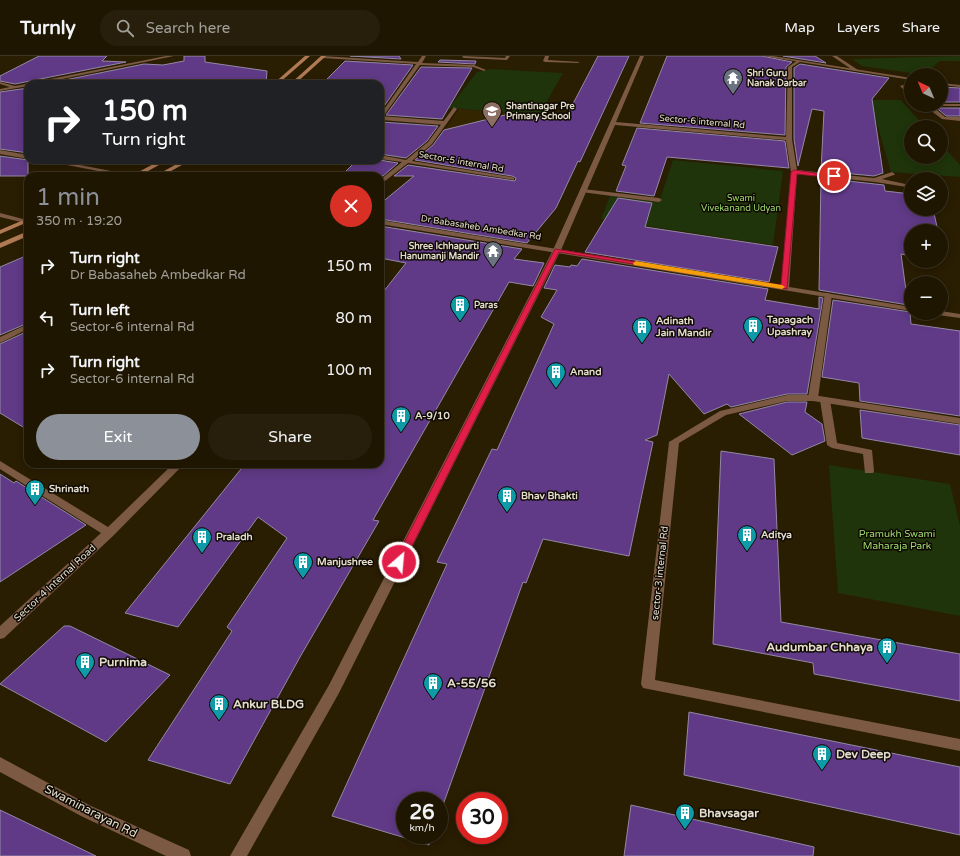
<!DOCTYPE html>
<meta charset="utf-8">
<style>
body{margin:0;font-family:"Varela Round",sans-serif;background:#271f0c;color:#f1f3f6;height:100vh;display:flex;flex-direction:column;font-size:15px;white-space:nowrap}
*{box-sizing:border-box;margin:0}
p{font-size:13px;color:#a19f99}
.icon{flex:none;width:22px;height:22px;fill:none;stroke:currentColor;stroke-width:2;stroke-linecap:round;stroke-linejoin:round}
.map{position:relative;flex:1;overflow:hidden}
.drawer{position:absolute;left:24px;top:116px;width:360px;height:296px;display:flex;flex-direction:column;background:#1f1602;border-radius:12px;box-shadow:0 2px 10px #0003,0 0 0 1px #3c3524}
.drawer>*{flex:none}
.guide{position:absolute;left:24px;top:24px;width:360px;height:84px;border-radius:12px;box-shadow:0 2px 10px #0003,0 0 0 1px #3c3524;background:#202124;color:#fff;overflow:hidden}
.needle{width:26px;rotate:316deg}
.tools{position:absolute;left:904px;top:12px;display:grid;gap:8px}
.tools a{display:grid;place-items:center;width:44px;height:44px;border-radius:50%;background:#1f1602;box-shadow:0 2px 10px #0003,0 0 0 1px #3c3524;font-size:20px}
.speed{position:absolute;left:396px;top:736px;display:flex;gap:8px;font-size:20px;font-weight:700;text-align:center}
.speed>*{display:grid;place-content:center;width:52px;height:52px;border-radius:50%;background:#1f1602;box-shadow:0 2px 10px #0003,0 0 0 1px #3c3524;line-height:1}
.speed small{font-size:10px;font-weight:400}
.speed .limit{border:6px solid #d22;background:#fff;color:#111}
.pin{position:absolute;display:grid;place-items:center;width:34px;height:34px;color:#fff;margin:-17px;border:2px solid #fff;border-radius:50%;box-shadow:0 1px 4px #0007}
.me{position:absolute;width:44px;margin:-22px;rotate:27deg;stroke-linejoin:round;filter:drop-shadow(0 0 3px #0008)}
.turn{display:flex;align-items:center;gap:14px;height:84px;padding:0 12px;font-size:18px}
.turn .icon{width:52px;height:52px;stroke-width:2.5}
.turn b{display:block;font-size:28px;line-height:34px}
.round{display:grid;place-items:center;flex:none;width:42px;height:42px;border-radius:21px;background:#271f0c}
.head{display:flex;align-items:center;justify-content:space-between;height:68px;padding:0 12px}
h1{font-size:24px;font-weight:600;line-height:30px;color:#8c9099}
.primary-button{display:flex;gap:8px;margin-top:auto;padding:8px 12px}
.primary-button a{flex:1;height:46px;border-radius:24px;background:#8c9099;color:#fff;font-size:16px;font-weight:600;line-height:46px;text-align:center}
.primary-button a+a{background:#271f0c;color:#f1f3f6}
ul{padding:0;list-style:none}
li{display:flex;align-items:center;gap:12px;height:52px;padding:0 12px}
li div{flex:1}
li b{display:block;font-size:15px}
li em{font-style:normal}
header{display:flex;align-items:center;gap:24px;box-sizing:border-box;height:56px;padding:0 20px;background:#1f1602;border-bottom:1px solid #3c3524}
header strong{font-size:19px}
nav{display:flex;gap:22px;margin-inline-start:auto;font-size:14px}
.search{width:280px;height:36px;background:#271f0c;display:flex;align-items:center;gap:10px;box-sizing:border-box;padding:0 14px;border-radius:22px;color:#a19f99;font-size:15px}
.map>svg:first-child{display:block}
</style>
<header>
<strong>Turnly</strong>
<div class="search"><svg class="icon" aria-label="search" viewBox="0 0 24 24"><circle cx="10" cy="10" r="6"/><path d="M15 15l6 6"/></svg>Search here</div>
<nav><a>Map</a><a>Layers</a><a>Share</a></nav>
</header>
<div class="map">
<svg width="960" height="800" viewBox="0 0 960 800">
<rect width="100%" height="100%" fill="#291d02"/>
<path fill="#342501" d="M459,53L547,60L521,98L438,84Z"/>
<path fill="#1f340a" d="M960,0V5H939L925,19L862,10L852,3Z
M491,13L563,17L539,59L449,52L477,16Z
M870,44H901L925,71H911V101H941V88L960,109V121L891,116Z
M673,104L783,115L773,189L601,163L610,140L659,146Z
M829,409L950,428L960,470V560L838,537Z"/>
<path fill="#603a86" stroke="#9488a5" d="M39,0H107L102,5L126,6L15,28L0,25V20Z
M184,0H205V6L267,15L266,28H45L144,8L163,9L184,5Z
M350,0H399L401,3Z
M598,0H629L580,106L578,105L556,152L527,187L380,163V148L414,120H394L408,109L515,125L516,122L512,120L415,104L433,89L444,74L509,58L565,63Z
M667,0H762L792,6L786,11L785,79L640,67Z
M783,0H815L826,7Z
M440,4L476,5L475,8L438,6Z
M345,5L413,9L380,56V28H322Z
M800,8L889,22L872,43L883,117L874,120L821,115L824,55L812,53L798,110L794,83V12Z
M421,11L472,12L442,63L386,59Z
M941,31L960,32V46H941Z
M28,32V97L0,93V36Z
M933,49H938L939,52H960V60H946Z
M380,66H381L438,70L427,85L406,102L380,98Z
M637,72L785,85L789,112L667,101L654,140L616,135L626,110L622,109Z
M0,100L28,104V120H0Z
M357,104H379L398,107L383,120H341Z
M821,122L884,129L885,135L911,138V153H933L938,175H911V200L901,198L908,249L819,234Z
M618,142L652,147L645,171L778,191L769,226L585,196Z
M380,170L522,193L514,203L544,207L533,230L509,226L373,464L379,465L300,601L230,728L148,704L232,575L227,571L287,482L258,461L178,571L125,557L245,408H380V240L406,207L380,202Z
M28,199V267L0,279V211Z
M582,203L768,233L765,244L819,253V241L823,242L807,338H787L731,351L727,348L704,358L669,318L657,379L645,384L653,386L629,500L543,483L526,527L523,526L439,760V745H405V779H432L429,789L332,760L447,508L437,506L492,393L497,394L554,268L541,261L557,234L544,232L555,209L570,211L571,209L577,210Z
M833,244L910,256L911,268L960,275V360L860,345L859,327L822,321Z
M28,275V374L0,357V288Z
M787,346H807L805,356L822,368L825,385L792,399L739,358Z
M860,354L960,369V399L862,382Z
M721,395L774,403L781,566L960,598V645L814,618L813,607L713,588Z
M0,418L14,427L16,425L86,469L0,526Z
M64,570H70L170,619L106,686L0,628Z
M689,656L960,711V779L684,719Z
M631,749L814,791L813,800H624Z
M0,754L96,800H0Z"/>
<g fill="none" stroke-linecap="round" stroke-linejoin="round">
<path fill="#7b5943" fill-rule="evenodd" d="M381,60L444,65L447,67L444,69L381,64Z
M583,133L659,142L662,144L659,146L581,136L580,135Z
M825,237H828L832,239L818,342L813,345L808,342Z
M825,341L830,344L837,387L872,394L874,415L873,417H865L863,398L832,392L827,389L820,344Z"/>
<path fill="#7b5943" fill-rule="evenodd" d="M322,0L418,6L422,0H426L422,7L474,9L486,14L484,15L473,11L420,9L380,65V59L416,8L323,2L321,1Z
M463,0L505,2L506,0H510L507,4L464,2L462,1Z
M545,0H549L548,4L580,6L578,7L545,6L543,5Z
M640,0H644L616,66L786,81L788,11L798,4L800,6L792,11V83L797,114L874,122L892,116L895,118L894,119L882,123L910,129L907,131L875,126L797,118L789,232L785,234L781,232L791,116L786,84L615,69L561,194L339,637L247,800H230L329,629L553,194Z
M832,0H837L858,14L854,15Z
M0,26L15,30V31L13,32L0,28Z
M909,27L911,29L905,31L911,37V41L900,30Z
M941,48H960V50H939Z
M926,49H931L945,61H960V65L942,63L926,51Z
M454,51L457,53L432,88L412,105L512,121L514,122V124L408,107L380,129V124L402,106L380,103V99L406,104L428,86Z
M0,94L28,99V103L0,98Z
M41,104H54L137,120H124Z
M0,157L27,164L28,165L25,167L0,161Z
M28,268V273L0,287V281Z
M787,339H813L960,362V368L813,345H787L726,359L679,387L655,624L960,683V695L643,632L641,628L669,386L720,355Z
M0,405L108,471L173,408H184L113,480L4,582L0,583V570L101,477L0,413Z
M0,701L91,750L189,794L191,800H166L81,760L0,716Z"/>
<path fill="#7b5943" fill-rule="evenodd" d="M166,0H174L38,28H28V30L0,35V33Z
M763,0H773L911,22V24Z
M941,27L960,29V31L941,29Z
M380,164L911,251V255L380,168Z
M941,255L960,258V262L938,259L934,257H941Z"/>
<path fill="#b07a55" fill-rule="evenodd" d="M305,0H310L278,28H273Z
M321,0H326L295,28H290Z
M161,104H168L139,120H131Z
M184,104H191L162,120H155Z
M28,162V166L0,178V174Z
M28,175V180L0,192V187Z"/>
</g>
<path fill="#e11d48" stroke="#92132f" d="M794,114L837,120L834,122L797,118L787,233L559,196L403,508H395L394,506L555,193L781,229L791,116Z"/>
<path fill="#f59e0b" d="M636,205L782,229L785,231L782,233L634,209L633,207Z"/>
<defs>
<symbol id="temple-pin" viewBox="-11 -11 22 30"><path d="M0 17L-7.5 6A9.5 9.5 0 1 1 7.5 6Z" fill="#6b7280" stroke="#0d0801"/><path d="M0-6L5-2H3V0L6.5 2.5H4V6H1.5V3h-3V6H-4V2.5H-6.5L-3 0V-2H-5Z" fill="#fff"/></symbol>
<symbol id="school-pin" viewBox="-11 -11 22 30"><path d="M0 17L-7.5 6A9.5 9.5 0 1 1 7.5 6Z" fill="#8d6e63" stroke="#0d0801"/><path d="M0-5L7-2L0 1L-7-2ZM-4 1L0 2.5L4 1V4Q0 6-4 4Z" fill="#fff"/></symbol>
<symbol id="building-pin" viewBox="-11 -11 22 30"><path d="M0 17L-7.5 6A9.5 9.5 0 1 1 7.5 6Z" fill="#0f9aa8" stroke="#0d0801"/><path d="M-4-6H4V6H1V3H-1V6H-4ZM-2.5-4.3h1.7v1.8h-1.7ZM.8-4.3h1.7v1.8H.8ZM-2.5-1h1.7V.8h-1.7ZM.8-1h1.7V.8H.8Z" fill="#fff"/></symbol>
</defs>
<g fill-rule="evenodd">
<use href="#temple-pin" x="722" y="11" width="22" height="30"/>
<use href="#school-pin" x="481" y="44" width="22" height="30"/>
<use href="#temple-pin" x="482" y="184" width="22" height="30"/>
<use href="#building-pin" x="449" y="238" width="22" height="30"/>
<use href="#building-pin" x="742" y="259" width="22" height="30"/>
<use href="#building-pin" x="631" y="260" width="22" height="30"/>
<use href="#building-pin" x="545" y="305" width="22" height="30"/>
<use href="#building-pin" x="390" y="349" width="22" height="30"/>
<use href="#building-pin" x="24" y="422" width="22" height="30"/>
<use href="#building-pin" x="496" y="429" width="22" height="30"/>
<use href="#building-pin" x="736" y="468" width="22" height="30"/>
<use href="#building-pin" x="191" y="470" width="22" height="30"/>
<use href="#building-pin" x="292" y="495" width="22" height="30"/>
<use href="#building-pin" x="876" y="580" width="22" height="30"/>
<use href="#building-pin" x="74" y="595" width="22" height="30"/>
<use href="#building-pin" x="422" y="616" width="22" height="30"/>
<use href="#building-pin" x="208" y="637" width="22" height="30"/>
<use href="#building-pin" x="811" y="687" width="22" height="30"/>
<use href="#building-pin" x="674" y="746" width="22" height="30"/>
</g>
<g text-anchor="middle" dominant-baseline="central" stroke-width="3" stroke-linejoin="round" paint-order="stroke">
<g font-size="9" font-weight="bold" fill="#e4ddcd" stroke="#0d0801" text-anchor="start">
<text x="747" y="17">Shri Guru<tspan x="747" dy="10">Nanak Darbar</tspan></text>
<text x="506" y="50">Shantinagar Pre<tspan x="506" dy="10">Primary School</tspan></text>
<text x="479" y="190" text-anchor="end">Shree Ichhapurti<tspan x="479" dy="10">Hanumanji Mandir</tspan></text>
<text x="474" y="249">Paras</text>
</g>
<g font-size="9" fill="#e4ddcd" stroke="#0d0801">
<text transform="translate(702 66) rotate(5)">Sector-6 internal Rd</text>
<text transform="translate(461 106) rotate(10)">Sector-5 internal Rd</text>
<text transform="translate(481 172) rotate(9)">Dr Babasaheb Ambedkar Rd</text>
</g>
<g font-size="9" fill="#a0dc6e" stroke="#0d0801">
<text x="741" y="142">Swami<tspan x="741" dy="10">Vivekanand Udyan</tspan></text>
</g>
<g font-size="10" font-weight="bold" fill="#e4ddcd" stroke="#0d0801" text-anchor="start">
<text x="767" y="264">Tapagach<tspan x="767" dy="12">Upashray</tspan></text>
<text x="656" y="265">Adinath<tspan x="656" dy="12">Jain Mandir</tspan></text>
<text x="570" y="316">Anand</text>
<text x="415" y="360">A-9/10</text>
<text x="49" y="433">Shrinath</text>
<text x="521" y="440">Bhav Bhakti</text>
<text x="761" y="479">Aditya</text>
<text x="216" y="481">Praladh</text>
<text x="317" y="506">Manjushree</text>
</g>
<g font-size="10" fill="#a0dc6e" stroke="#0d0801">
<text x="897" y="478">Pramukh Swami<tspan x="897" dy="12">Maharaja Park</tspan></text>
</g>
<g font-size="10" fill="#e4ddcd" stroke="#0d0801">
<text transform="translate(660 517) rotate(-84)">sector-3 internal Rd</text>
<text transform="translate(55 527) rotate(-43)">Sector-4 Internal Road</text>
</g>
<g font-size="12" font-weight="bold" fill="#e4ddcd" stroke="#0d0801" text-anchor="start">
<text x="873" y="591" text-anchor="end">Audumbar Chhaya</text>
<text x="99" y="606">Purnima</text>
<text x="447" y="627">A-55/56</text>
<text x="233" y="648">Ankur BLDG</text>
<text x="836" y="698">Dev Deep</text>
<text x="699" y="757">Bhavsagar</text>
</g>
<g font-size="12" fill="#e4ddcd" stroke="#0d0801">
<text transform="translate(91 755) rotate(27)">Swaminarayan Rd</text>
</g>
</g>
</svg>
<div class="tools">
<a><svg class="needle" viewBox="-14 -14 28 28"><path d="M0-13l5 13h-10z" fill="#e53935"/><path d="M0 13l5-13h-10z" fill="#a19f99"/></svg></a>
<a><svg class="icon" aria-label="search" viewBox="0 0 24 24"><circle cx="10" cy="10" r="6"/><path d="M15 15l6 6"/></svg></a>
<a><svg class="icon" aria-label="layers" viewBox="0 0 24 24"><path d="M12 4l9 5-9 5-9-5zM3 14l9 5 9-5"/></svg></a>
<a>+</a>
<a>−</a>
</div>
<div class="speed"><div>26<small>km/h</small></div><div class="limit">30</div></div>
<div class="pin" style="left:834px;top:120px;background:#d93025"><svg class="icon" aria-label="arrive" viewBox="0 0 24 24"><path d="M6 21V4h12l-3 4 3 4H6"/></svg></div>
<svg class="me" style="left:399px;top:506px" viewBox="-20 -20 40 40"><circle r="17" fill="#e11d48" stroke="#fff" stroke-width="3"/><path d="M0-11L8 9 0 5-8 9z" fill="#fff"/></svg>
<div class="guide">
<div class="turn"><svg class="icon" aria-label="right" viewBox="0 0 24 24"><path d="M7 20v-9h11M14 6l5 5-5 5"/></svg><div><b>150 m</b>Turn right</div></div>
</div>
<section class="drawer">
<div class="head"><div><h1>1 min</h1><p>350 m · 19:20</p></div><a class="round" style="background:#d93025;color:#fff"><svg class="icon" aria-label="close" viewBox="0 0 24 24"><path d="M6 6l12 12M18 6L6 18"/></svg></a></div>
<ul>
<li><svg class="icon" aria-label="right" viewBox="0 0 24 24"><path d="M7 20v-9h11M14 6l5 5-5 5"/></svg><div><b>Turn right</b><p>Dr Babasaheb Ambedkar Rd</p></div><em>150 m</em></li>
<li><svg class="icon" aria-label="left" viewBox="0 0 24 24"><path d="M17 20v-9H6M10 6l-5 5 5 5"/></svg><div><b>Turn left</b><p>Sector-6 internal Rd</p></div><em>80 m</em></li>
<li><svg class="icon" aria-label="right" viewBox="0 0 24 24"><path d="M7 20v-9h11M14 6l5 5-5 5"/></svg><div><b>Turn right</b><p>Sector-6 internal Rd</p></div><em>100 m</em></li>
</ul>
<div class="primary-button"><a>Exit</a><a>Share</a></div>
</section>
</div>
